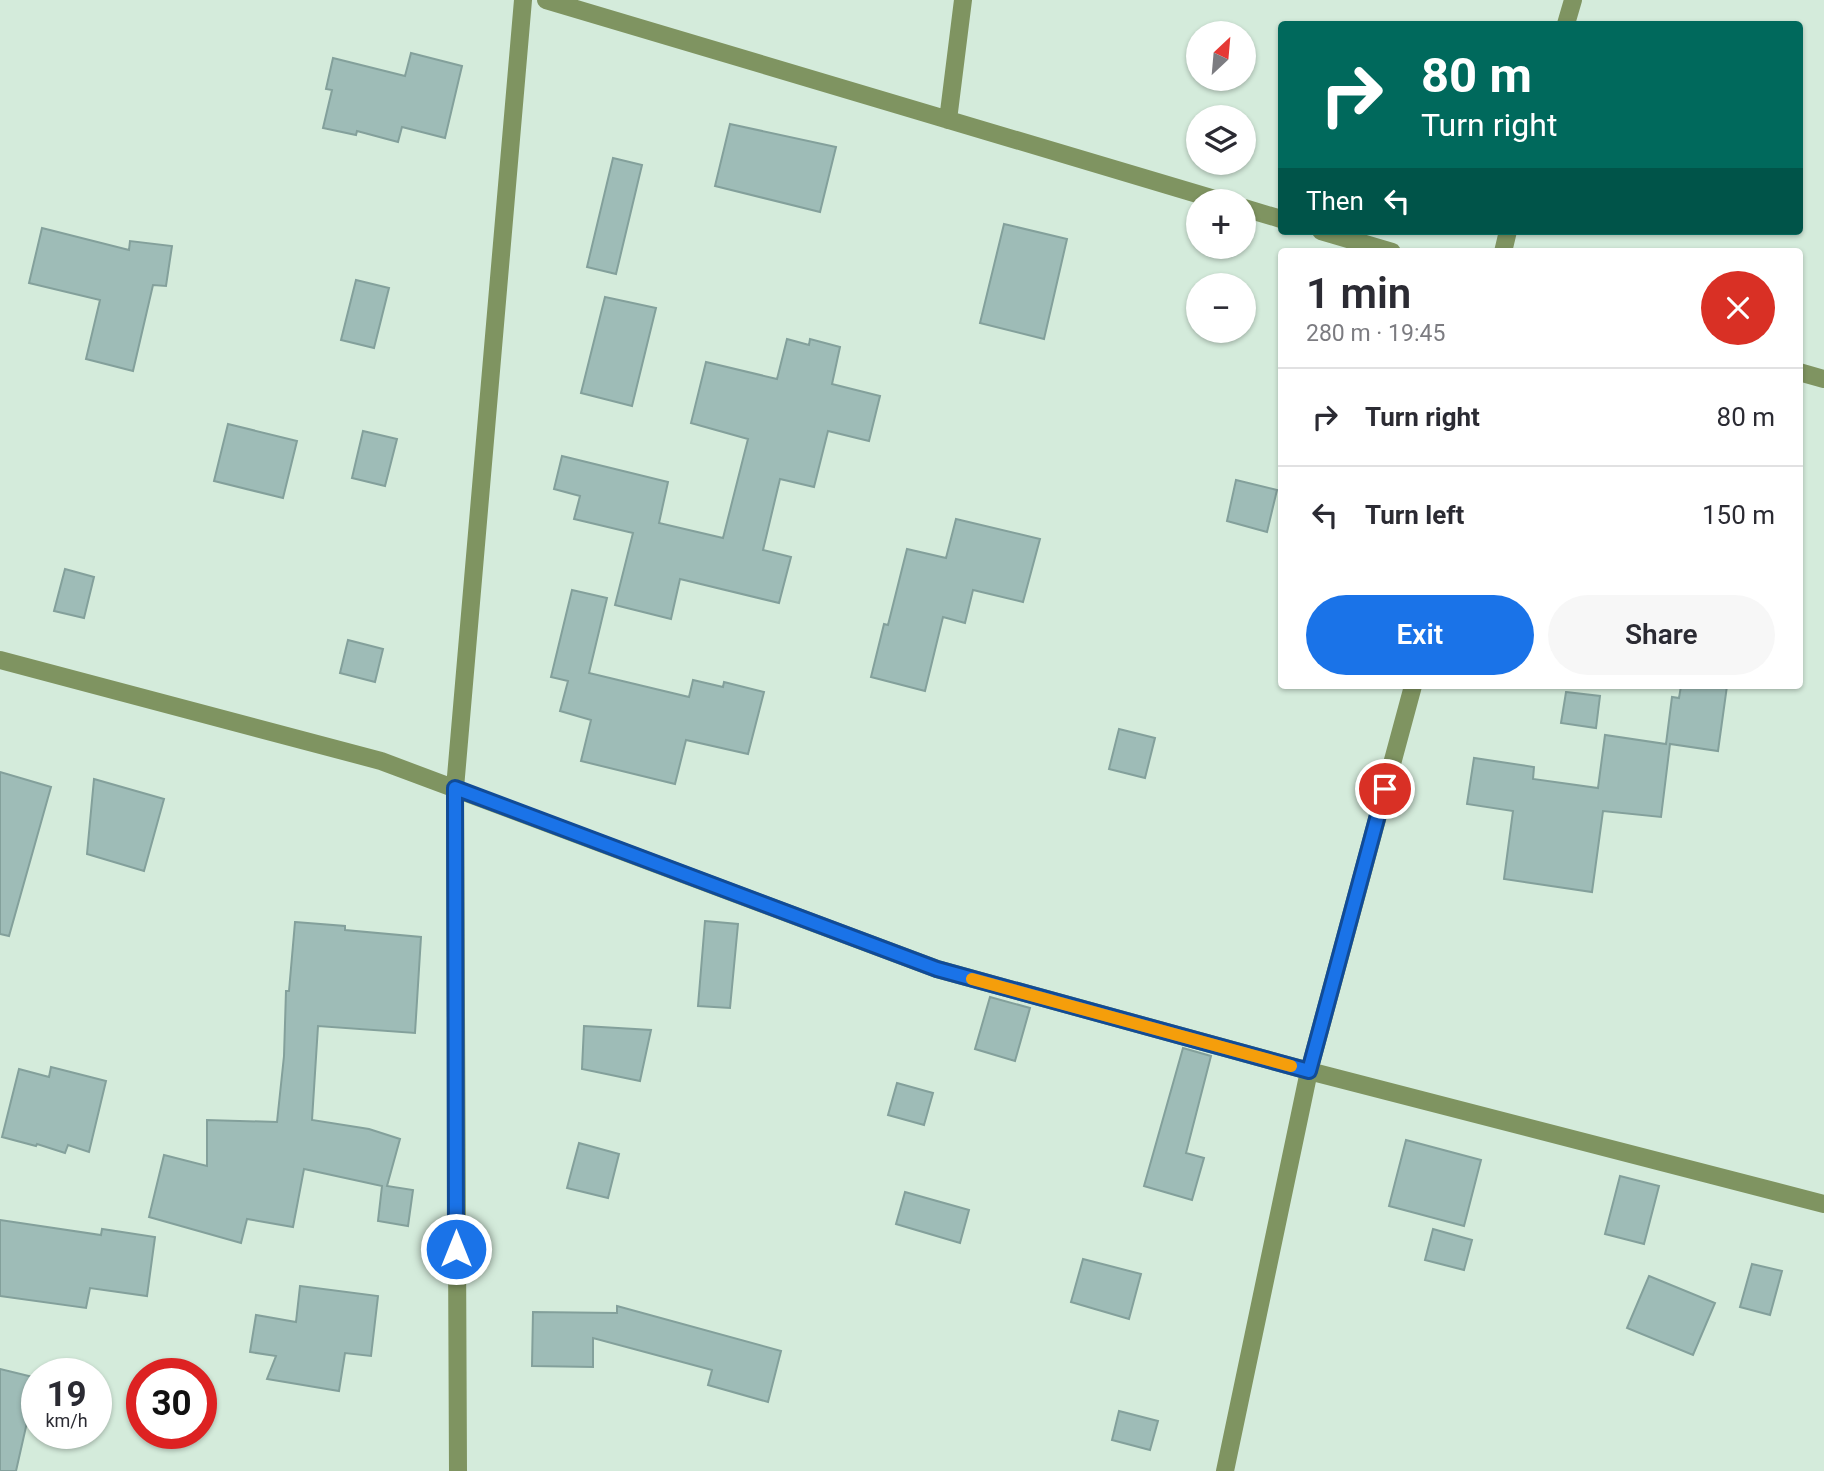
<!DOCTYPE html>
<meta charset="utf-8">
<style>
body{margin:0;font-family:Roboto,sans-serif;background:#f7f7f7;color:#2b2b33;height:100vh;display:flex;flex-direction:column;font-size:26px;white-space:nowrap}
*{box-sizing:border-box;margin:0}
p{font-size:23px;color:#7c7c81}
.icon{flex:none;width:38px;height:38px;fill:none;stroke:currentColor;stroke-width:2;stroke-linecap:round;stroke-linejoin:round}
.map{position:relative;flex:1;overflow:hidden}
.sheet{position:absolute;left:1278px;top:248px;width:525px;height:441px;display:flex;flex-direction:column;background:#fff;border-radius:7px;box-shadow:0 2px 5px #0004}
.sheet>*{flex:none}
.top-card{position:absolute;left:1278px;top:21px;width:525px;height:214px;border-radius:7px;box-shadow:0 2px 5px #0004;background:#00695c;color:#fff;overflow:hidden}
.needle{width:46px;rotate:26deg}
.buttons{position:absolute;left:1186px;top:21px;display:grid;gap:14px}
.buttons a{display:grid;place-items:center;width:70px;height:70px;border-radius:50%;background:#fff;box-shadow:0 2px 5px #0004;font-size:35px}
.speed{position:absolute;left:21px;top:1358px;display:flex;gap:14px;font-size:35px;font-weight:700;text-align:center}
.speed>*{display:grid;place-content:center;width:91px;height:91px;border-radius:50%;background:#fff;box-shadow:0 2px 5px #0004;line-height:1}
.speed small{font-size:18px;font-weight:400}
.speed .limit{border:10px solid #d22;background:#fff;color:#111}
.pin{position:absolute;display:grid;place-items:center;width:60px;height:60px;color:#fff;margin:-30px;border:4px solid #fff;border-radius:50%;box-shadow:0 2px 7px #0007}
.me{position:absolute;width:77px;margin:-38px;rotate:0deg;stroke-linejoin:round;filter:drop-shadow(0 0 5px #0008)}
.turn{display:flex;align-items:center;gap:24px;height:147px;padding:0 28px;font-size:32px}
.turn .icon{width:91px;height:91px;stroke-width:2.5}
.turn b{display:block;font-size:49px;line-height:60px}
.then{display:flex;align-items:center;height:66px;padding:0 28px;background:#0003;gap:14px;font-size:26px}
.round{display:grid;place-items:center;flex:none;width:74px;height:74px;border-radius:37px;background:#f7f7f7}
.headline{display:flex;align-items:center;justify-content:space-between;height:119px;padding:0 28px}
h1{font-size:42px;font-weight:600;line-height:52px}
.primary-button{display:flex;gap:14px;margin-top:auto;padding:14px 28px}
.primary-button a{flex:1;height:80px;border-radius:42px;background:#1a73e8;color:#fff;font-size:28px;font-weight:600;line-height:80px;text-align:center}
.primary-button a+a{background:#f7f7f7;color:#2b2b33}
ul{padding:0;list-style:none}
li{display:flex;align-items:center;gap:21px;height:98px;padding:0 28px;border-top:2px solid #e1e1e2}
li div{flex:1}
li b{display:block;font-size:26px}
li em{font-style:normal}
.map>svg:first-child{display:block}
</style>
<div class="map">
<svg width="1824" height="1471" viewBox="0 0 1824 1471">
<rect width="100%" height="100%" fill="#d4ebdb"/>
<path fill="#9ebcb7" stroke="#83a09b" stroke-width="2" d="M411,53L462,66L445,138L402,127L398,142L357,131L356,135L323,128L332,90L326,89L333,58L405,76Z
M730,124L836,147L820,212L715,186Z
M613,158L642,165L616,274L587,267Z
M1004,224L1067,239L1044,339L980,323Z
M42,228L129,250L130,241L172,246L166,286L153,285L133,371L86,359L100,300L29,283Z
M356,280L389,288L374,348L341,340Z
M605,297L656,308L632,406L581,393Z
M787,339L809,345L810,339L840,347L832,384L880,396L869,441L828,431L814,487L780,479L763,550L791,557L779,603L680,579L671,619L615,605L633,533L574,519L580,496L554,489L562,456L668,482L659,523L723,538L748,439L691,423L706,362L777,379Z
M228,424L297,441L283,498L214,481Z
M363,431L397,439L385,486L352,478Z
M1236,480L1277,490L1267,532L1227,521Z
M956,519L1040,539L1023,602L973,590L965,623L943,617L925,691L871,677L884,624L888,625L907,549L946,558Z
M65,569L94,577L84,618L54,611Z
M572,590L607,598L589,673L689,697L693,680L723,687L724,682L764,692L748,754L686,740L675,784L581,761L591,720L560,711L568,681L551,677Z
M348,640L383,649L375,682L340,673Z
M1681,686H1727L1718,751L1670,744L1661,817L1603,811L1592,892L1504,879L1513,811L1467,804L1474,758L1534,767L1533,779L1598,788L1605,735L1666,744L1672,697L1679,698Z
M1566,692L1600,696L1596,728L1561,723Z
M1119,729L1155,738L1145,778L1109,769Z
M0,772L51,787L9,936L0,934Z
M94,779L164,799L144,871L87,854Z
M705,921L738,924L730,1008L698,1006Z
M295,922L345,926V930L421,937L415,1033L318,1026L312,1120L369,1129L400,1139L387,1186L413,1190L408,1226L378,1221L382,1186L304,1169L293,1227L247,1219L241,1243L149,1217L164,1155L207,1166V1120L277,1122L284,1056L286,991H289Z
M990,997L1030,1008L1015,1061L975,1049Z
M584,1026L651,1030L640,1081L582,1069Z
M1183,1048L1211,1056L1186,1153L1204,1158L1192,1200L1144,1186Z
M51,1067L106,1081L89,1152L68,1145L65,1153L37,1144L36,1146L2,1137L19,1069L49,1077Z
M897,1083L933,1093L924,1125L888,1115Z
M1406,1140L1481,1160L1464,1226L1389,1206Z
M579,1143L619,1154L608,1198L567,1188Z
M1620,1176L1659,1186L1644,1244L1605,1234Z
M905,1192L969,1210L960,1243L896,1224Z
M0,1220L101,1235L102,1229L155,1237L147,1296L90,1288L86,1308L0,1296Z
M1433,1229L1472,1240L1464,1270L1425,1260Z
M1083,1259L1141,1274L1129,1319L1071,1302Z
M1752,1264L1782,1271L1770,1315L1740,1307Z
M1649,1276L1715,1303L1693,1355L1627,1328Z
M300,1286L378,1296L371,1356L345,1353L339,1391L267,1379L276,1356L250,1352L256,1315L296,1322Z
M617,1306L781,1351L768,1402L708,1385L712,1370L593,1338V1367L532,1366L533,1312L617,1313Z
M0,1369L37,1378L16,1471H0Z
M1119,1411L1158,1421L1150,1450L1112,1440Z"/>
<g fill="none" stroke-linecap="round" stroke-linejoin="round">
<path stroke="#7f9461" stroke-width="18" d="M546,0L1221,201
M1566,24L1573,0
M948,120L963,0
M1244,208L1281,219
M1321,231L1392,252
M1503,252L1508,231
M1799,372L1824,379
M0,660L381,761L937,969L1309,1071L1824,1204
M458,1471L455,788L523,0
M1225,1471L1309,1071L1413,686"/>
</g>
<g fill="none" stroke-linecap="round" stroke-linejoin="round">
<defs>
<path id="route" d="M456,1249L455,788L937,969L1309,1071L1385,789"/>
</defs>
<use href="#route" stroke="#114b97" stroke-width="18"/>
<use href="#route" stroke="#1a73e8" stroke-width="12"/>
<path stroke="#f59e0b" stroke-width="12" d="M972,979L1291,1066"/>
</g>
</svg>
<div class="buttons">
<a><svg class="needle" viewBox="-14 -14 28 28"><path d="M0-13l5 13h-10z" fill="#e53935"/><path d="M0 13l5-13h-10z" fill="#7c7c81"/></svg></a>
<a><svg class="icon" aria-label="layers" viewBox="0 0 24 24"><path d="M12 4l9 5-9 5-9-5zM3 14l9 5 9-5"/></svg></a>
<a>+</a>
<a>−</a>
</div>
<div class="speed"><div>19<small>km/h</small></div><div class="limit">30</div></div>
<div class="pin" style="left:1385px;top:789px;background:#d93025"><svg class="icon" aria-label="arrive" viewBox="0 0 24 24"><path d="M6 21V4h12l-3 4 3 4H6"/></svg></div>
<svg class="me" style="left:456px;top:1249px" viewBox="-20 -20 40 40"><circle r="17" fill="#1a73e8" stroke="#fff" stroke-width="3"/><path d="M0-11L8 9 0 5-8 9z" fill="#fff"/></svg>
<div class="top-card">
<div class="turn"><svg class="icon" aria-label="right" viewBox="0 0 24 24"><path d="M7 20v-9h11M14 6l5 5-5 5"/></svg><div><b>80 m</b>Turn right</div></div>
<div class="then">Then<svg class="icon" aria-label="left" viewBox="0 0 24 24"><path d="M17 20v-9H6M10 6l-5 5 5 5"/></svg></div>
</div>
<section class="sheet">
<div class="headline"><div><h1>1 min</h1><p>280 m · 19:45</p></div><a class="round" style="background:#d93025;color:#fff"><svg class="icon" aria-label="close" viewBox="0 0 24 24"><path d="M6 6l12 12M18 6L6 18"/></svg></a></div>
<ul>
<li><svg class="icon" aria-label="right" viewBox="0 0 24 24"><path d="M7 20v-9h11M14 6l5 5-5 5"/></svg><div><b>Turn right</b></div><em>80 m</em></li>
<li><svg class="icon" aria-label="left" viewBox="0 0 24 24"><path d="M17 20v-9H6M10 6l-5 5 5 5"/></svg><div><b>Turn left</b></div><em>150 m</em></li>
</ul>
<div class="primary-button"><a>Exit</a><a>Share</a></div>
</section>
</div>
